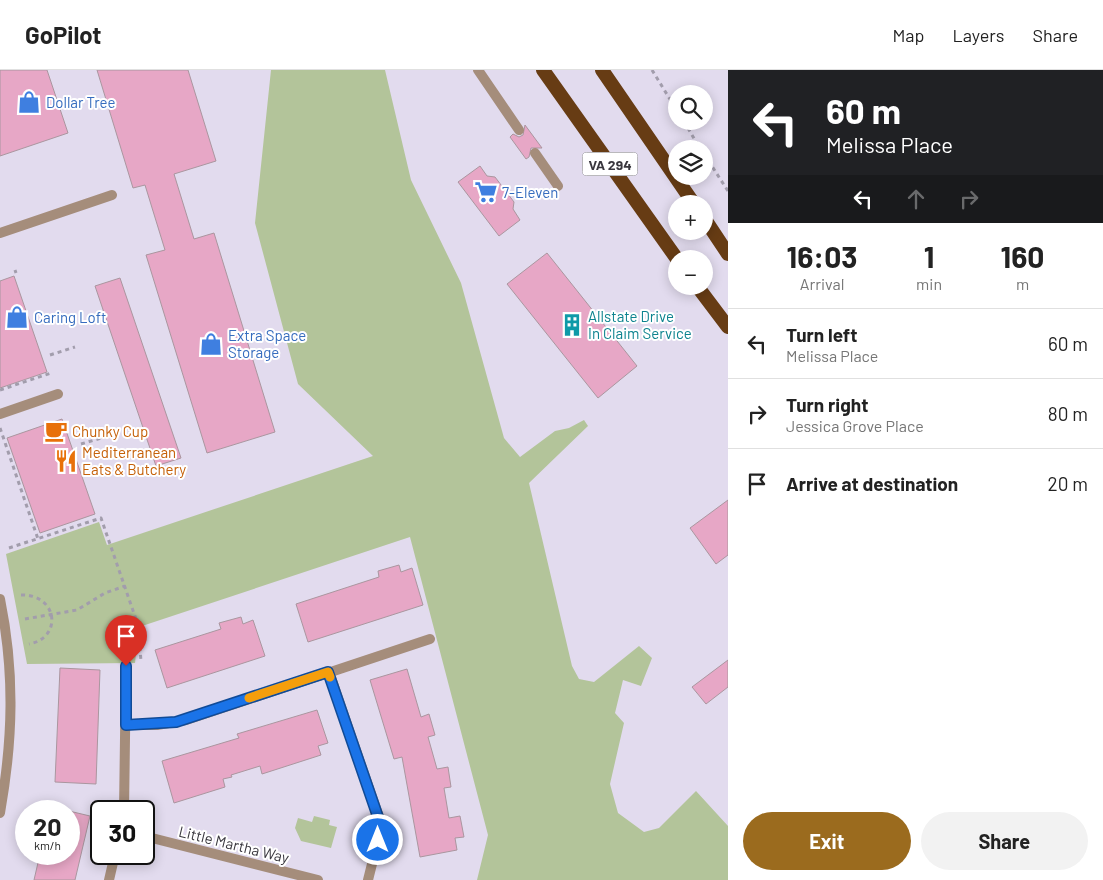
<!DOCTYPE html>
<meta charset="utf-8">
<style>
body{margin:0;font-family:Barlow,sans-serif;background:#f2f2f2;color:#222;height:100vh;display:flex;flex-direction:column;font-size:19px;white-space:nowrap}
*{box-sizing:border-box;margin:0}
p{font-size:16px;color:#767676}
.icon{flex:none;width:28px;height:28px;fill:none;stroke:currentColor;stroke-width:2;stroke-linecap:round;stroke-linejoin:round}
.map{position:relative;flex:1;overflow:hidden}
.sheet{display:flex;flex-direction:column;background:#fff;width:375px}
.sheet>*{flex:none}
.hud{background:#202124;color:#fff;overflow:hidden}
.controls{position:absolute;left:668px;top:15px;display:grid;gap:10px}
.controls a{display:grid;place-items:center;width:45px;height:45px;border-radius:50%;background:#fff;box-shadow:0 2px 12px #0003;font-size:25px}
.speed{position:absolute;left:15px;top:730px;display:flex;gap:10px;font-size:25px;font-weight:700;text-align:center}
.speed>*{display:grid;place-content:center;width:65px;height:65px;border-radius:50%;background:#fff;box-shadow:0 2px 12px #0003;line-height:1}
.speed small{font-size:12px;font-weight:400}
.speed .limit{border:2px solid #111;border-radius:8px;background:#fff;color:#111}
.pin{position:absolute;display:grid;place-items:center;width:42px;height:42px;color:#fff;margin:-51px -21px;border-radius:50% 50% 50% 0;rotate:-45deg;box-shadow:0 0 5px #0007}
.pin .icon{rotate:45deg}
.me{position:absolute;width:55px;margin:-28px;rotate:0deg;stroke-linejoin:round;filter:drop-shadow(0 0 4px #0008)}
.turn{display:flex;align-items:center;gap:18px;height:105px;padding:0 15px;font-size:22px}
.turn .icon{width:65px;height:65px;stroke-width:2.5}
.turn b{display:block;font-size:35px;line-height:42px}
.lanes{display:flex;align-items:center;height:48px;padding:0 15px;background:#0003;justify-content:center;gap:25px;direction:ltr}
.lanes .off{opacity:.35}
.eta{display:flex;justify-content:space-evenly;align-items:center;height:85px;text-align:center}
.eta b{font-size:30px;font-weight:700;line-height:35px}
.cta{display:flex;gap:10px;margin-top:auto;padding:10px 15px}
.cta a{flex:1;height:58px;border-radius:30px;background:#9b6b1e;color:#fff;font-size:20px;font-weight:700;line-height:58px;text-align:center}
.cta a+a{background:#f2f2f2;color:#222}
ul{padding:0;list-style:none}
li{display:flex;align-items:center;gap:15px;height:70px;padding:0 15px;border-top:1px solid #e0e0e0}
li div{flex:1}
li b{display:block;font-size:19px}
li em{font-style:normal}
header{display:flex;align-items:center;gap:30px;box-sizing:border-box;height:70px;padding:0 25px;background:#fff;border-bottom:1px solid #e0e0e0}
header strong{font-size:24px}
nav{display:flex;gap:28px;margin-inline-start:auto;font-size:18px}
main{display:flex;flex:1;min-height:0}
.map>svg:first-child{display:block}
</style>
<header>
<strong>GoPilot</strong>
<nav><a>Map</a><a>Layers</a><a>Share</a></nav>
</header>
<main>
<div class="map">
<svg width="728" height="810" viewBox="0 0 728 810">
<rect width="100%" height="100%" fill="#e2dbee"/>
<path fill="#b3c49a" d="M271,0H385L411,110L461,213L504,368L520,387L555,361L569,358L584,350L588,356L529,413L572,596L579,609L594,612L639,576L652,588L641,616L623,610L615,643L624,653L610,714L618,743L644,762L659,758L696,721L728,756V810H477L488,765L410,467L139,557L135,593L27,594L6,484L99,452L107,475L373,386L298,314L255,153Z
M314,746L330,750L329,755L337,757L331,778L301,771L295,758L298,748L312,752Z"/>
<path fill="#e7a7c6" stroke="#aa969f" d="M0,0H47L68,63L0,86Z
M97,0H188L216,91L174,104L194,169L214,163L275,362L207,383L146,185L165,180L145,115L133,118Z
M525,55L542,78H531L529,87L526,89L510,67L513,64L519,67L523,65Z
M480,96L487,106L495,107L514,132L513,139L520,150L499,166L458,112Z
M547,183L637,296L598,328L507,214Z
M14,206L47,302L0,318V211Z
M120,208L181,388L156,396L95,216Z
M62,349L95,444L40,463L7,368Z
M728,430V485L716,494L690,458Z
M399,495L401,502L412,498L423,535L308,572L296,534L379,507L378,501Z
M241,547L243,554L253,550L265,586L167,618L155,580L221,559L219,553Z
M728,590V617L706,634L692,617Z
M60,598L100,600L96,714L55,712Z
M407,599L421,647L429,644L435,665L428,667L437,699L448,697L451,717L444,718L449,748L460,746L464,767L455,768L457,780L420,787L402,687L394,689L370,610Z
M317,640L328,673L318,676L321,685L262,704L260,696L231,705L232,707L223,709L225,717L174,733L162,691L239,668L237,664Z
M69,741L90,746L75,810H34L40,784H69Z"/>
<g fill="none" stroke-linecap="round" stroke-linejoin="round">
<path stroke="#a29dac" stroke-width="3" stroke-dasharray="4 4" stroke-linecap="butt" d="M652,0L676,39
M684,51L700,79
M704,84L728,121
M15,200L16,203
M50,285L75,277
M0,320L51,303
M0,358L38,469
M81,374L105,367
M9,478L101,448L138,555L141,591
M21,525C58,524 63,568 29,574
M25,549L77,540L105,523L125,516"/>
<path stroke="#a58d7b" stroke-width="10" d="M478,0L519,60
M535,83L558,116
M0,163L112,125"/>
<path stroke="#a58d7b" stroke-width="10" d="M0,344L58,324"/>
<path stroke="#a58d7b" stroke-width="10" d="M0,529C15,603 13,669 0,743
M329,602L379,747L378,770L368,810
M126,655H157L186,650L430,569
M124,741L126,596
M144,766L318,810
M109,810L115,784"/>
<path stroke="#673c14" stroke-width="14" d="M543,0L677,189
M602,0L694,134
M704,148L728,184
M697,216L728,257"/>
</g>
<g fill="none" stroke-linecap="round" stroke-linejoin="round">
<defs>
<path id="route" d="M126,596V655L176,652L328,602L378,747V770"/>
</defs>
<use href="#route" stroke="#114b97" stroke-width="12"/>
<use href="#route" stroke="#1a73e8" stroke-width="9"/>
<path stroke="#f59e0b" stroke-width="9" d="M249,628L328,602L330,607"/>
</g>
<defs>
<symbol id="shop-bare" viewBox="-9 -9 18 18"><path d="M-5-2.5h2.3a2.7 3.5 0 0 1 5.4 0H5L5.5 6h-11ZM-1.5-2.5h3a1.5 2.3 0 0 0-3 0Z" fill="#3f7fe0" stroke="#fff" stroke-width="2.5" paint-order="stroke"/></symbol>
<symbol id="supermarket-bare" viewBox="-9 -9 18 18"><path d="M-6-5.5h2.5l.6 2H6L4.5 2H-2.5L-4.4-4H-6ZM-1.5 3.2a1.3 1.3 0 1 0 .1 0ZM3 3.2a1.3 1.3 0 1 0 .1 0Z" fill="#3f7fe0" stroke="#fff" stroke-width="2.5" paint-order="stroke"/></symbol>
<symbol id="building-bare" viewBox="-9 -9 18 18"><path d="M-4-6H4V6H1V3H-1V6H-4ZM-2.5-4.3h1.7v1.8h-1.7ZM.8-4.3h1.7v1.8H.8ZM-2.5-1h1.7V.8h-1.7ZM.8-1h1.7V.8H.8Z" fill="#0f9aa8" stroke="#fff" stroke-width="2.5" paint-order="stroke"/></symbol>
<symbol id="cafe-bare" viewBox="-9 -9 18 18"><path d="M-5.5-4.5H6V0H3Q3 3.5 0 3.5H-2.5Q-5.5 3.5-5.5 0ZM3-3.2v2h1.7v-2ZM-6 4.5H4V6H-6Z" fill="#e8710a" stroke="#fff" stroke-width="2.5" paint-order="stroke"/></symbol>
<symbol id="restaurant-bare" viewBox="-9 -9 18 18"><path d="M-5-6h1v4h1v-4h1v4h1v-4h1v5L-1.5 .5V6h-2V.5L-5-1ZM5-6V6H3V1.5H1.5Q1.5-4 5-6Z" fill="#e8710a" stroke="#fff" stroke-width="2.5" paint-order="stroke"/></symbol>
</defs>
<g fill-rule="evenodd">
<use href="#shop-bare" x="13" y="16" width="32" height="32"/>
<use href="#supermarket-bare" x="470" y="106" width="32" height="32"/>
<use href="#shop-bare" x="1" y="231" width="32" height="32"/>
<use href="#building-bare" x="556" y="239" width="32" height="32"/>
<use href="#shop-bare" x="195" y="258" width="32" height="32"/>
<use href="#cafe-bare" x="40" y="345" width="32" height="32"/>
<use href="#restaurant-bare" x="50" y="375" width="32" height="32"/>
</g>
<g text-anchor="middle" dominant-baseline="central" stroke-width="4" stroke-linejoin="round" paint-order="stroke">
<rect fill="#fff" stroke="#747378" stroke-width="1" x="582.5" y="82.5" width="55" height="23" rx="4"/>
<g font-size="14" font-weight="bold" fill="#39373e">
<text x="610" y="94">VA 294</text>
</g>
<g font-size="15" fill="#366cbe" stroke="#fff" text-anchor="start">
<text x="46" y="32">Dollar Tree</text>
<text x="502" y="122">7-Eleven</text>
<text x="34" y="247">Caring Loft</text>
<text x="228" y="265">Extra Space<tspan x="228" dy="17">Storage</tspan></text>
</g>
<g font-size="15" fill="#0d838f" stroke="#fff" text-anchor="start">
<text x="588" y="246">Allstate Drive<tspan x="588" dy="17">In Claim Service</tspan></text>
</g>
<g font-size="15" fill="#c56008" stroke="#fff" text-anchor="start">
<text x="72" y="361">Chunky Cup</text>
<text x="82" y="382">Mediterranean<tspan x="82" dy="17">Eats &amp; Butchery</tspan></text>
</g>
<g font-size="15" fill="#39373e" stroke="#fff">
<text transform="translate(234 774) rotate(14)">Little Martha Way</text>
</g>
</g>
</svg>
<div class="controls">
<a><svg class="icon" aria-label="search" viewBox="0 0 24 24"><circle cx="10" cy="10" r="6"/><path d="M15 15l6 6"/></svg></a>
<a><svg class="icon" aria-label="layers" viewBox="0 0 24 24"><path d="M12 4l9 5-9 5-9-5zM3 14l9 5 9-5"/></svg></a>
<a>+</a>
<a>−</a>
</div>
<div class="speed"><div>20<small>km/h</small></div><div class="limit">30</div></div>
<div class="pin" style="left:126px;top:596px;background:#d93025"><svg class="icon" aria-label="arrive" viewBox="0 0 24 24"><path d="M6 21V4h12l-3 4 3 4H6"/></svg></div>
<svg class="me" style="left:378px;top:770px" viewBox="-20 -20 40 40"><circle r="17" fill="#1a73e8" stroke="#fff" stroke-width="3"/><path d="M0-11L8 9 0 5-8 9z" fill="#fff"/></svg>
</div>
<section class="sheet">
<div class="hud">
<div class="turn"><svg class="icon" aria-label="left" viewBox="0 0 24 24"><path d="M17 20v-9H6M10 6l-5 5 5 5"/></svg><div><b>60 m</b>Melissa Place</div></div>
<div class="lanes"><svg class="icon" aria-label="left" viewBox="0 0 24 24"><path d="M17 20v-9H6M10 6l-5 5 5 5"/></svg><svg class="icon off" aria-label="ahead" viewBox="0 0 24 24"><path d="M12 20V5M6 11l6-6 6 6"/></svg><svg class="icon off" aria-label="right" viewBox="0 0 24 24"><path d="M7 20v-9h11M14 6l5 5-5 5"/></svg></div>
</div>
<div class="eta">
<div><b>16:03</b><p>Arrival</p></div>
<div><b>1</b><p>min</p></div>
<div><b>160</b><p>m</p></div>
</div>
<ul>
<li><svg class="icon" aria-label="left" viewBox="0 0 24 24"><path d="M17 20v-9H6M10 6l-5 5 5 5"/></svg><div><b>Turn left</b><p>Melissa Place</p></div><em>60 m</em></li>
<li><svg class="icon" aria-label="right" viewBox="0 0 24 24"><path d="M7 20v-9h11M14 6l5 5-5 5"/></svg><div><b>Turn right</b><p>Jessica Grove Place</p></div><em>80 m</em></li>
<li><svg class="icon" aria-label="arrive" viewBox="0 0 24 24"><path d="M6 21V4h12l-3 4 3 4H6"/></svg><div><b>Arrive at destination</b></div><em>20 m</em></li>
</ul>
<div class="cta"><a>Exit</a><a>Share</a></div>
</section>
</main>
